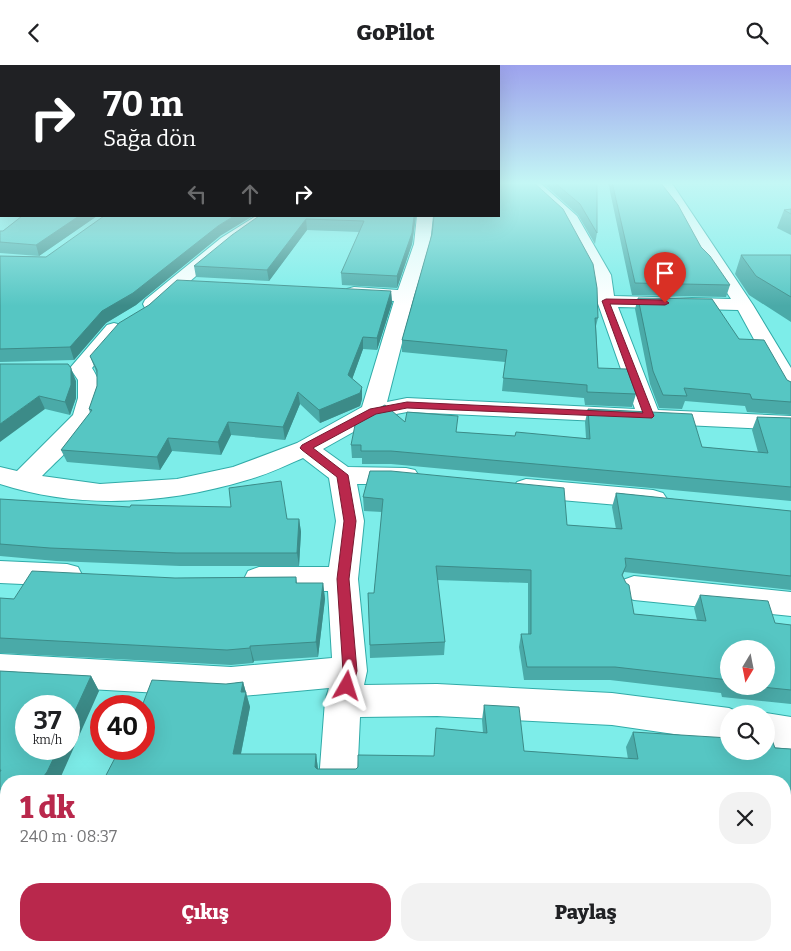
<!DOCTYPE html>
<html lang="tr">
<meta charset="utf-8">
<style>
body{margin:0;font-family:Bitter,serif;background:#f2f2f2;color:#202124;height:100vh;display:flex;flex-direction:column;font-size:19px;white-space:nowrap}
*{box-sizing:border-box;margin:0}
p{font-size:16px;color:#757577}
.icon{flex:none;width:28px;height:28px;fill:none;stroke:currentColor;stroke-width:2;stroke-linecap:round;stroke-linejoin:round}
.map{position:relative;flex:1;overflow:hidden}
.side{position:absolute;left:0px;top:710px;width:791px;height:176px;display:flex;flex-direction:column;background:#fff;border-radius:20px 20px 0 0;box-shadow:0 5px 20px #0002}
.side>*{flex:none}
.hud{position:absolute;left:0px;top:0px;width:500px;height:152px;box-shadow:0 5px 20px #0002;background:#202124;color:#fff;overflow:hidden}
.needle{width:32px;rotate:190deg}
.tools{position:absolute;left:720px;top:575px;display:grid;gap:10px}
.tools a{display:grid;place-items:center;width:55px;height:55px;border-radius:50%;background:#fff;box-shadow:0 5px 20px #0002;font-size:25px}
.speed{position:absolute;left:15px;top:630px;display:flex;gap:10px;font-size:25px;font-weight:700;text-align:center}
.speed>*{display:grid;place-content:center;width:65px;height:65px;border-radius:50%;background:#fff;box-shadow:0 5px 20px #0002;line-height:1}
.speed small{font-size:12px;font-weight:400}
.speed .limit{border:8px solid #d22;background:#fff;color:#111}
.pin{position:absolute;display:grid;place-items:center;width:42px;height:42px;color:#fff;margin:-51px -21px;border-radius:50% 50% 50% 0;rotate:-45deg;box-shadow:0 0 5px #0007}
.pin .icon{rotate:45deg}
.me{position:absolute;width:55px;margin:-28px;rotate:6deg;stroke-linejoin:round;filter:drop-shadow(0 0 4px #0008)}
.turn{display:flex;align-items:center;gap:18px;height:105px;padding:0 20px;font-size:22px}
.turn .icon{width:65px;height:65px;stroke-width:2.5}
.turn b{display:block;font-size:35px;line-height:42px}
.lanes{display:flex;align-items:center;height:48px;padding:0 20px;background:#0003;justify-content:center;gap:25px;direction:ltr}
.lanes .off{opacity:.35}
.round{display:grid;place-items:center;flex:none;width:52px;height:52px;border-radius:20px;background:#f2f2f2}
.head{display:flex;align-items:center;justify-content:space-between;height:85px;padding:0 20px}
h1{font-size:30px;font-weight:800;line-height:38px;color:#b9284c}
.cta{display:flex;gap:10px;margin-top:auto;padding:10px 20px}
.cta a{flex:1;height:58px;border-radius:20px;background:#b9284c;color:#fff;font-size:20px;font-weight:800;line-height:58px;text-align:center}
.cta a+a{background:#f2f2f2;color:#202124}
header{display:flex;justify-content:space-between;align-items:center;height:65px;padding:0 20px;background:#fff;font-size:22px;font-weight:800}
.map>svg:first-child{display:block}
</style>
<header><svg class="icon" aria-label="back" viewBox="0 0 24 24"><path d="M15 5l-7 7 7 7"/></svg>GoPilot<svg class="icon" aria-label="search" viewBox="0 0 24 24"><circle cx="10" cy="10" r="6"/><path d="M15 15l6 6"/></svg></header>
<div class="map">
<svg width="791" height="886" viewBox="0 0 791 886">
<rect width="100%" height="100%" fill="#7dede9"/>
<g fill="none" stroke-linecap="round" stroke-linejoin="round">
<defs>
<path id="minor" d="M524,117H539L577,151L611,210L614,231L731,234L657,117H671L753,240L791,303V329L783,327L780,322L738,245L618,242L658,345L791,351V365L407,347L380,352L323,384L348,402L406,403L415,405L419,411L415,417L406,419H357L364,456L358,514L367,606L364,620L437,619L612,628L729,643L742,649H729V677L612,660L437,651L360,652L357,716H319L325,636L329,623L231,632L0,619V589L231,602L332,593L328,526H259L248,522L244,514L248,506L259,502H329L336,456L329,413L303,393C285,401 266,410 247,415C168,439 79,445 0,419V402L17,406L73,350L78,333V315L70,303L107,260L114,258L121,260L124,264L92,303C120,345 69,383 42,411L100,419L177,414L233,402L297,378L362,342L394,236L347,232L345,228L347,224L354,222L398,225L414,179L417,151H433L430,179L414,231L387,337L407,333L635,344L597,236L593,210L563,153Z
M256,151H274L233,179L159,243L152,245L145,243L143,239L145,235L221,173Z
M526,414L653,425L663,428L667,434L663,440L653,443L526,432L517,429L513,423L517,417Z
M0,496L67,499L78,502L82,510L78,518L67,521L0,518Z
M634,511L791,527V551L634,535L623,531L619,523L623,515Z
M766,648L791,652V686L766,682V649H764Z
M785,777L791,778V820L785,819Z
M300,880H346V886H300Z"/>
</defs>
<use href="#minor" stroke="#31aba8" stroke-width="2"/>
<use href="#minor" fill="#fff" fill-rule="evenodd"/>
</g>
<path fill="#4aaaa8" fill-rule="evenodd" d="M0,117H1V124H0Z
M542,117H597V168L595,179L578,150Z
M608,117H660L701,182L730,220L726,232L632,230Z
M791,144V170L777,163L784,145Z
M22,151H97L39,191L0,188V166H3Z
M259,151H416L412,179L397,223L342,220L341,208L360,167L307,165L269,216L196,212L194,201Z
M432,169L598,253L596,261L598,303L636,329L632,342L585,340L584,333L502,326L505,297L402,287V275Z
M220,171L136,240L106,258L74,295L0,297V191L46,192Z
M741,190H791V257L749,230L735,209Z
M391,226L392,238L377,285L363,284L352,314L362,334L360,341L320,358L300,339L285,375L231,370L221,390L172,386L160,405L67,397L61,385L90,348L89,344L97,321V309L90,291Z
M638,233L739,274L787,315L791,317V350L747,347L745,341L685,336L682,344L659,343L650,319L635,244Z
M0,299L76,316V333L70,350L45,344Z
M588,344L702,382L758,387L752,365L757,352L791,353V436L391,399H362V393H352L351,380L405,357L457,367L515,371L586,373L585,357Z
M370,406L567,460L616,464L612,442L616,428L791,446V525L624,507L622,512L634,549L697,555L694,543L700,530L775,558L791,560V639L722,632L721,628L610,615H524L519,582L521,569H528V518L437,515L445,577L444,590L370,593L368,528H374L382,447L364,446L363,432ZM729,584L766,621H729Z
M0,434L287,454H299L301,467L299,501H180L56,496L0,491Z
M296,512L297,518H323L325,534L318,592L254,596L253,598L231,600L0,588V533L14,534L175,513Z
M0,606L91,611L99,626L6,716V762L0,760Z
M243,617L250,642L241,689H316L318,704H356L434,691L483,668L482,655L484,640L524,686L628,694L626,682L633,667L791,684V772L785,771V716H103L124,692L226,619Z"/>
<path fill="#3c8b88" d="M79,151H97L39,191L36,180Z
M234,151H253L220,171L136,240L106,258L74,295L70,282L102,246L218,161Z
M414,151H416L412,179L397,223V211Z
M306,154L307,165L269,216L267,205Z
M391,226L392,238L377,285V273Z
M363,272V284L349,323L348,310Z
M71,303L76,316V333L70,350L65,337Z
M362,322V334L360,341L320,358L319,345Z
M298,327L300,339L285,375L283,362Z
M39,331L45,344L0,377V359Z
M228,357L231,370L221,390L218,377Z
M168,373L172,386L160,405L157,392Z
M299,454L301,467L299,501L297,488Z
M323,518L325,534L318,592L316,577Z
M250,581L254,596L253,598L250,583Z
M91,611L99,626L59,716H40L58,684H69V659Z
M243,617L250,642L238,703L233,689Z
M316,689L318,704L317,716L315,702Z
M42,880H57L54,886H40Z
M289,880H294V886H289Z"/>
<path fill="#56c6c3" stroke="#3c8b88" d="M499,117H533L563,144L593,199L597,223L598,253H595L598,303L627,304L636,329L587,327V320L503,313L507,285L402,275L432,169L434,151H499Z
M554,117H597V168L580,139Z
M612,117H660L678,140L701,182L710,191L730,220L635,218Z
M791,144V149L784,145Z
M22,151H79L36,180L0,177V166H3Z
M104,151H234L218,161L133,228L102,246L70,282L0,284V191L46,192Z
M259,151H414L412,168L397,211L341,208L364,156L306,154L267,205L194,201L232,170Z
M741,190H791V232L756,211Z
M177,215L391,226L377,273L363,272L348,310L362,322L360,328L319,345L298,327L283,362L228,357L218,377L168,373L157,392L61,385L92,345L89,344L97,321V305L90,291L119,258L149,240Z
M638,233L712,234L739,274L764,275L787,315L791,317V337L752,334L750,329L684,323L687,331L663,330L653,306Z
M0,299H68L71,303V320L65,337L39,331L0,359Z
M385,340L405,357L407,347L458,351L456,367L515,371L516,367L590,374L588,344L692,349L702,382L768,388L757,352L791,353V422L391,386H361V380H351L356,355Z
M370,406H391L564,423L567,460L622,464L616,428L791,446V511L625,493L626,501L622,510L626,518L629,520L634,549L706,556L700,530L768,536L775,558L791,560V625L752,621H766V584H729V615L615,602H527L521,569H531V505L436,501L445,577L370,580L368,528H374L383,434L363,432Z
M281,416L287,454H299L297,488H176L50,483L0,479V434L130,442L131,440L231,442L229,423Z
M32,506L175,513L296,512V518H323L316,577L250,581V583L227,585L0,573V533L14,534Z
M0,606L91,611L69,659V641H26V684H58L47,707L40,716H6V752L0,750V707L1,705H0Z
M152,615L226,619L243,617L241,627H246L233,689H316L315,702L317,704H356L358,702V690L434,691L436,663L487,668L484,640L519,642L524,686L638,694L633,667L729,673V686H766V675H772L775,683L791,684V758L785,757V716H103L116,691L124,692L127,684H144V641H142Z
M785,805L791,806V886H418V880H785Z
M0,854L6,855V880H42L40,886H0Z
M220,880H289V886H219Z"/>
<linearGradient id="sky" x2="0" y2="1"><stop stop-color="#9da2ed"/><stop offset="0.49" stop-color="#c4f7f5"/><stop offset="1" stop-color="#c4f7f5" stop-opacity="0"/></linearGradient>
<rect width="791" height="241" fill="url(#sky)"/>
<path fill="#b9284c" stroke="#781a31" d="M606,234L665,235L669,238L665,240L610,239L654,351L652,353L407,343L376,349L313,383L348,410L356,456L349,514L357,606L352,625L347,627L342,625L339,621L343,606L337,514L344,456L337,412L302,385L300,383L302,380L370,344L407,337L643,348L602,236Z"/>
</svg>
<div class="tools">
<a><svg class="needle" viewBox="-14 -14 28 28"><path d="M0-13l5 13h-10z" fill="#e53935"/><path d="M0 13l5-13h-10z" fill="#757577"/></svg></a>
<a><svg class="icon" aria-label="search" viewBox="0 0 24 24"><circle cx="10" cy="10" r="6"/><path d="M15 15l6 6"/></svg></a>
</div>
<div class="speed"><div>37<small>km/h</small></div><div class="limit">40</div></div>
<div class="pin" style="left:665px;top:238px;background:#d93025"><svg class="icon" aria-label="arrive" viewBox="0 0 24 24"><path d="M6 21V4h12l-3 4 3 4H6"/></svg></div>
<svg class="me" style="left:347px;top:621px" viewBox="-20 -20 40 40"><path d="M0-17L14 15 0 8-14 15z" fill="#b9284c" stroke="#fff" stroke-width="4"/></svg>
<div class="hud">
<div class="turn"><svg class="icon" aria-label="right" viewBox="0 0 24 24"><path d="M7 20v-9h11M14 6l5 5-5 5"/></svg><div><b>70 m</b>Sağa dön</div></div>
<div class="lanes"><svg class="icon off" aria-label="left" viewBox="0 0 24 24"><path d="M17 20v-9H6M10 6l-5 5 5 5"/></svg><svg class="icon off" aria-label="ahead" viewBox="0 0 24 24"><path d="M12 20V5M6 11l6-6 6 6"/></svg><svg class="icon" aria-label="right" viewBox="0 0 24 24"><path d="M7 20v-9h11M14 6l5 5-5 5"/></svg></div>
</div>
<section class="side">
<div class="head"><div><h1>1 dk</h1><p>240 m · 08:37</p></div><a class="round"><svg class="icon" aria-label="close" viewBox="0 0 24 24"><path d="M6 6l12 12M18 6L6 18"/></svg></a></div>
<div class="cta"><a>Çıkış</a><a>Paylaş</a></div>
</section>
</div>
